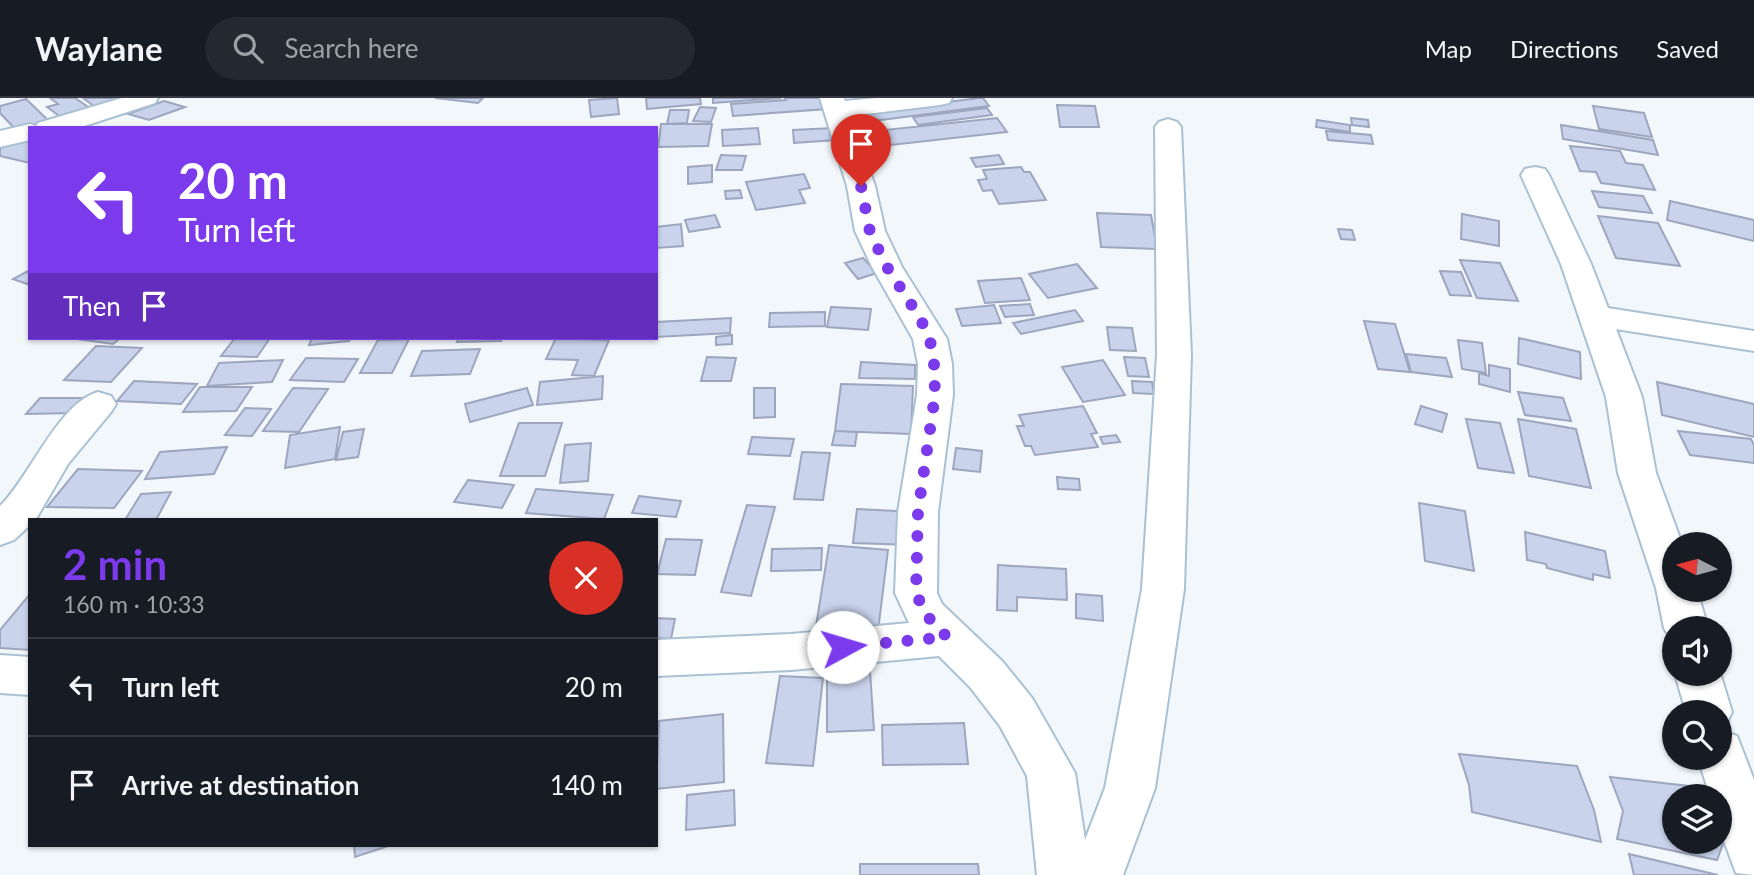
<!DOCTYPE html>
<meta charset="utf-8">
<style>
body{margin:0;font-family:Lato,sans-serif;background:#242831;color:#f1f3f6;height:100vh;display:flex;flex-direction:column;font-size:26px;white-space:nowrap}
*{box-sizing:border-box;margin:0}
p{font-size:23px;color:#9ea1a6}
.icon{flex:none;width:38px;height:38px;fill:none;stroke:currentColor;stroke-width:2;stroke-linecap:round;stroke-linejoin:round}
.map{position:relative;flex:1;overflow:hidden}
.details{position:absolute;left:28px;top:420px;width:630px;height:329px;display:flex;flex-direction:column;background:#171b24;border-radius:0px;box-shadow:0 2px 5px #0004}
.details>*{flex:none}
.hud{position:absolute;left:28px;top:28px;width:630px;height:214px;border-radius:0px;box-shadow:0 2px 5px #0004;background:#7c3aed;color:#fff;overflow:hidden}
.needle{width:46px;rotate:276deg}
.fabs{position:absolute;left:1662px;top:434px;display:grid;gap:14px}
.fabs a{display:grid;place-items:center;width:70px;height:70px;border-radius:50%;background:#171b24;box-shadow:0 2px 5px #0004;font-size:35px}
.pin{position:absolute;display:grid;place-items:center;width:60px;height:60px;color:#fff;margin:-72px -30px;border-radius:50% 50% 50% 0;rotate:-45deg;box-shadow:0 0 7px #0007}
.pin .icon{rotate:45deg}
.me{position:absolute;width:77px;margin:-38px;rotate:84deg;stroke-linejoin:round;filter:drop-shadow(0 0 5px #0008)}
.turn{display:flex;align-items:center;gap:24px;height:147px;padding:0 35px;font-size:32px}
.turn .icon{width:91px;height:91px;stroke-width:2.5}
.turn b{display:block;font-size:49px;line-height:60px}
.then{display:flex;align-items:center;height:66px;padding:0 35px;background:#0003;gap:14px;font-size:26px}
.round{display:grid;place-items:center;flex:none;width:74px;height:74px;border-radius:37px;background:#242831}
.headline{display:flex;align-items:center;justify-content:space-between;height:119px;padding:0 35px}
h1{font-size:42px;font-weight:700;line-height:52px;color:#7c3aed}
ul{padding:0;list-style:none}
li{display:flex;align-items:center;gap:21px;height:98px;padding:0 35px;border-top:2px solid #363941}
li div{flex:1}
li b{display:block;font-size:26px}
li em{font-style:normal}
header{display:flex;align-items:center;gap:42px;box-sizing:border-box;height:98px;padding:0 35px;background:#171b24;border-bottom:2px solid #363941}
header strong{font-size:33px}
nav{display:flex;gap:38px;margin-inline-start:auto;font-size:24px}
.search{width:490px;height:63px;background:#242831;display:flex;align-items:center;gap:18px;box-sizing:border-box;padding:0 24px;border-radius:38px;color:#9ea1a6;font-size:26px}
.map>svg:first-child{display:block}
</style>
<header>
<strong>Waylane</strong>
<div class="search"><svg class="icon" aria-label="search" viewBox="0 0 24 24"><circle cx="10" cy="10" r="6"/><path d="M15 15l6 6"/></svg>Search here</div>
<nav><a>Map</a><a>Directions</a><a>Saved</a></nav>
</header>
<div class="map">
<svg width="1754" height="777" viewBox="0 0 1754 777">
<rect width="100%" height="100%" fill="#f2f7fb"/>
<path fill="#c9d3ec" stroke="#9da6be" stroke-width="2" d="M50,0H75L94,13L66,23L47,9L58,6Z
M83,0H124L95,9Z
M435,0H483L478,5Z
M617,0L619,16L591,19L589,2Z
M646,0H700L701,6L647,11Z
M713,0H781L713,5Z
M785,0H824L827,11L733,18L731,6L786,2Z
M979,0H983L989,8L866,24L861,15Z
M26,1L50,24L18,34L0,15V8Z
M164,3L185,9L149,22L128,16Z
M1057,7L1095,8L1099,29H1060Z
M1593,8L1644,15L1652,39L1599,31Z
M700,9L716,10L711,24L693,23Z
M987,10L992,17L918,27L913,19Z
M670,12H689L687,25L667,26Z
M997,20L1007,34L873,49L866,34Z
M1351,20L1368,22L1369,29L1352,27Z
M1317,22L1350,27V34L1316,29Z
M661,26H712L708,48L658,49Z
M1561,27L1653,42L1658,57L1563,41Z
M758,30L760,46L723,48L722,32Z
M833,30L836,42L794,45L793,32Z
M1326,33L1371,37L1373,46L1328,42Z
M18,41L30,44V65L0,58V51Z
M1570,48L1620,53L1626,65L1643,67L1655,92L1601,85L1596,74L1580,73Z
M721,57L746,58L742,72H716Z
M999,57L1004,66L976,69L971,60Z
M712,67V84L688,86V69Z
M1021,69L1024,74H1030L1046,102L999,106L992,92L983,93L978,82L987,81L983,72Z
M804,76L810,90L799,92L805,105L756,112L746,84Z
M740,92L742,100L726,101L725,93Z
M1592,93L1643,98L1652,115L1599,109Z
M1670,103L1754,122V143L1667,122Z
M1097,115L1151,117L1157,151L1101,149Z
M1462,116L1499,123V148L1461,141Z
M715,117L720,129L689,134L685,122Z
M1598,118L1658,125L1680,168L1616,160Z
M681,126L683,148L656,150V129Z
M1338,131L1352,132L1355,142L1341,141Z
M863,160L877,175L858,181L845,165Z
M1460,162L1500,165L1518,203L1477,200Z
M1077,166L1097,190L1048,200L1029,176Z
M30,172V187L13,181Z
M1440,173L1461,174L1471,198L1450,197Z
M1021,180L1030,202L985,205L978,183Z
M1030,206L1034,217L1005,219L1000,208Z
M994,207L1001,225L962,228L956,211Z
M831,209L871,211L868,232L827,229Z
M1075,212L1083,223L1021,236L1013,225Z
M825,214V228L769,229L770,215Z
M731,220L730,235L656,239V224Z
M1364,223L1395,226L1410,274L1378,271Z
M1107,229L1132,230L1136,253L1110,252Z
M732,237V246L716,247V239Z
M70,240H120L113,246Z
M235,240H270L257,259L221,258Z
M312,240H350L349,243L309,247Z
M459,240H502L501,243L457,244Z
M556,240L609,242L594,278L572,277L578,262L546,261Z
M1519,240L1580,254L1581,281L1518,266Z
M409,241L392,275H360L378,242Z
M1458,242L1482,245L1486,275L1462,271Z
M96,248L142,250L111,284L64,282Z
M480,251L470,276L411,278L422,253Z
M1406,256L1446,260L1452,279L1411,274Z
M707,259L736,260L731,283H701Z
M1124,259L1145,260L1149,279L1128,278Z
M306,260L358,261L344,284L290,282Z
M283,262L272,284L207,288L219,265Z
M1103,262L1125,297L1083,304L1062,269Z
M861,264L915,267V281L859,280Z
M1489,267L1510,271V294L1479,286V275L1489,278Z
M603,278L602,301L537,307L540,284Z
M134,283L197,286L181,306L117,303Z
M1132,283L1152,284L1154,296L1133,295Z
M1657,284L1754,306V339L1662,317Z
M841,286L913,288L911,336L835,333Z
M200,289H252L236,313L183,314Z
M293,290L328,291L299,334L263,333Z
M527,290L533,307L470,324L465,306Z
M754,290H775V319L754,320Z
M1518,294L1563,300L1571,323L1525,317Z
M40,300H89L77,315L26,316Z
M1083,308L1097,335L1091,336L1098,349L1035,357L1031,348H1025L1017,328H1024L1019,317Z
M1421,308L1447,316L1442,334L1415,326Z
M245,310L271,311L252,338L225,337Z
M1466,321L1500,325L1514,375L1478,370Z
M1518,321L1576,331L1591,390L1529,378Z
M519,325H562L545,378H500Z
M340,329L335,361L285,370L290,337Z
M364,331L358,359L336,362L343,334Z
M835,333L857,334L855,348L832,347Z
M1678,333L1751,341L1754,347V365L1690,357Z
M1116,337L1120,344L1103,346L1100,339Z
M752,339L794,341L790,358L748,356Z
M591,345L588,383L560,385L565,347Z
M227,349L214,376L145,381L160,354Z
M956,350L982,353L980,374L953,371Z
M802,354L830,355L823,402L794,401Z
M78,371L142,373L114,410L47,409Z
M1057,379L1079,381L1080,392L1058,391Z
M468,382L514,387L502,410L454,404Z
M536,391L613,397L604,421L526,415Z
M171,394L156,422H125L141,396Z
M639,398L681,403L676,419L632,415Z
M1419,405L1465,413L1474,473L1425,463Z
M747,407L775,409L751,498L721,494Z
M857,411L915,414L913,447L853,445Z
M1525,434L1605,453L1610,480L1593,476V482L1547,470L1546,466L1527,462Z
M666,441L702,442L695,477L657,476Z
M829,447L888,452L878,533L816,528Z
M822,450L821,472L771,473L772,451Z
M998,467L1066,471L1067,502L1017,499V513L997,512Z
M30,496V552L0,550V532Z
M1076,496L1102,498L1103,523L1076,520Z
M656,520L675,521L671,541L656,540Z
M870,573L874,632L827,634V574Z
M780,578L823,580L813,668L766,665Z
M723,616L724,684L656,691L659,623Z
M964,625L968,666L883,667L882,627Z
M1459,656L1577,668L1594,712L1601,744L1472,714L1469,687Z
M1610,679L1707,690L1711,698H1675V744H1720V719L1727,735L1717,762L1617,741L1623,713Z
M734,692L735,727L686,732L687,697Z
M354,747H391L355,759Z
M1629,756L1718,777H1634Z
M860,766H978L979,777H860Z"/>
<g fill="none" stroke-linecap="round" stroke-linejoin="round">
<defs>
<path id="street" d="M122,0H158L155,5L78,30H30V42L0,49V33L30,26L36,28L38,25Z
M820,0H844L845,3L876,0H952L949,5L940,7L850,18L875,88L885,133L902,169L947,241L952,266L953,297L938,414L937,495L942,506L1002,563L1032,600L1075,675L1085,742L1105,690L1142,491L1157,257L1155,29L1159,24L1168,21L1177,24L1181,29L1191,257L1184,491L1155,690L1123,777H1037L1027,678L1000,628L970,589L939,558L791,572L656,578V542L791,536L909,525L895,495L898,414L917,297L918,266L913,241L872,169L855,133L847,88Z
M1535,69L1545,71L1549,77L1591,166L1608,210L1754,233V253L1616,231L1642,299L1656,375L1682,446H1675V492H1697L1708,530H1675V544L1671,542L1664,530L1656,490L1618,375L1606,299L1561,166L1521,77L1525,71Z
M98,294L111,298L116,306L111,314L68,366L36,421L30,422V427L14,442L0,447V408C29,381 58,305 98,294Z
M0,557L30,559V597L0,595Z
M1720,575L1732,614L1725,628L1720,630V614H1686L1675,576Z
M1720,632L1737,638L1754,682V777L1736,775L1720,732V698H1710L1698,660H1720Z"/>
</defs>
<use href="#street" stroke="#aac1d3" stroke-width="4"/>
<use href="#street" fill="#fff" fill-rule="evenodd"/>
</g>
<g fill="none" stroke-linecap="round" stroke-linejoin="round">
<path stroke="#7c3aed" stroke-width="12" stroke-dasharray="0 21.6" d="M843,549L947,539L926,517L916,495L918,414L935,297L934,266L930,242L920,220L887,169L870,134L861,88"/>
</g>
</svg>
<div class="fabs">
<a><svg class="needle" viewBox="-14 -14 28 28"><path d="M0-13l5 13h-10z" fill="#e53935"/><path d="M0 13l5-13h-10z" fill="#9ea1a6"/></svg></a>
<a><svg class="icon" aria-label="sound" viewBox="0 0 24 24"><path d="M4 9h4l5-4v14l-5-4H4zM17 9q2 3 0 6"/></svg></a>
<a><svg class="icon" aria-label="search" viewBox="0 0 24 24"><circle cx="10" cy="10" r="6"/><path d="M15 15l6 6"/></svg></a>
<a><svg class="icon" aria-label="layers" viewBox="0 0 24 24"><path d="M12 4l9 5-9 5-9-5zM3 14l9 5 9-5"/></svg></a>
</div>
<div class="pin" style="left:861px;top:88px;background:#d93025"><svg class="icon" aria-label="arrive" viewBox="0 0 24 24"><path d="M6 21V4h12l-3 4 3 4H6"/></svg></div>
<svg class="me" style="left:843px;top:549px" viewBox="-20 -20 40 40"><circle r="19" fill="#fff"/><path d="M0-13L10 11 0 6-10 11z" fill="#7c3aed"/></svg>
<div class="hud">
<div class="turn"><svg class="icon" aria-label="left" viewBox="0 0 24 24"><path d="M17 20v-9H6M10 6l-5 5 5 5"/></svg><div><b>20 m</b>Turn left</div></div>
<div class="then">Then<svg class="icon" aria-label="arrive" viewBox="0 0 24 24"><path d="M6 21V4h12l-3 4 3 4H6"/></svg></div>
</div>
<section class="details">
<div class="headline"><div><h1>2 min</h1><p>160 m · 10:33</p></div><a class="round" style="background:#d93025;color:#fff"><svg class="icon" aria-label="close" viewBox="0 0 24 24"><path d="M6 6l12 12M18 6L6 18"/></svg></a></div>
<ul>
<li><svg class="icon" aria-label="left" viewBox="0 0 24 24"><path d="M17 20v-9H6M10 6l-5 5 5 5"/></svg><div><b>Turn left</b></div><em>20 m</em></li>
<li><svg class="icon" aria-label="arrive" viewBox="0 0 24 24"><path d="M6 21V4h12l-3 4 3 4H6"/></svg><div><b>Arrive at destination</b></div><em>140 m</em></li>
</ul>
</section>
</div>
